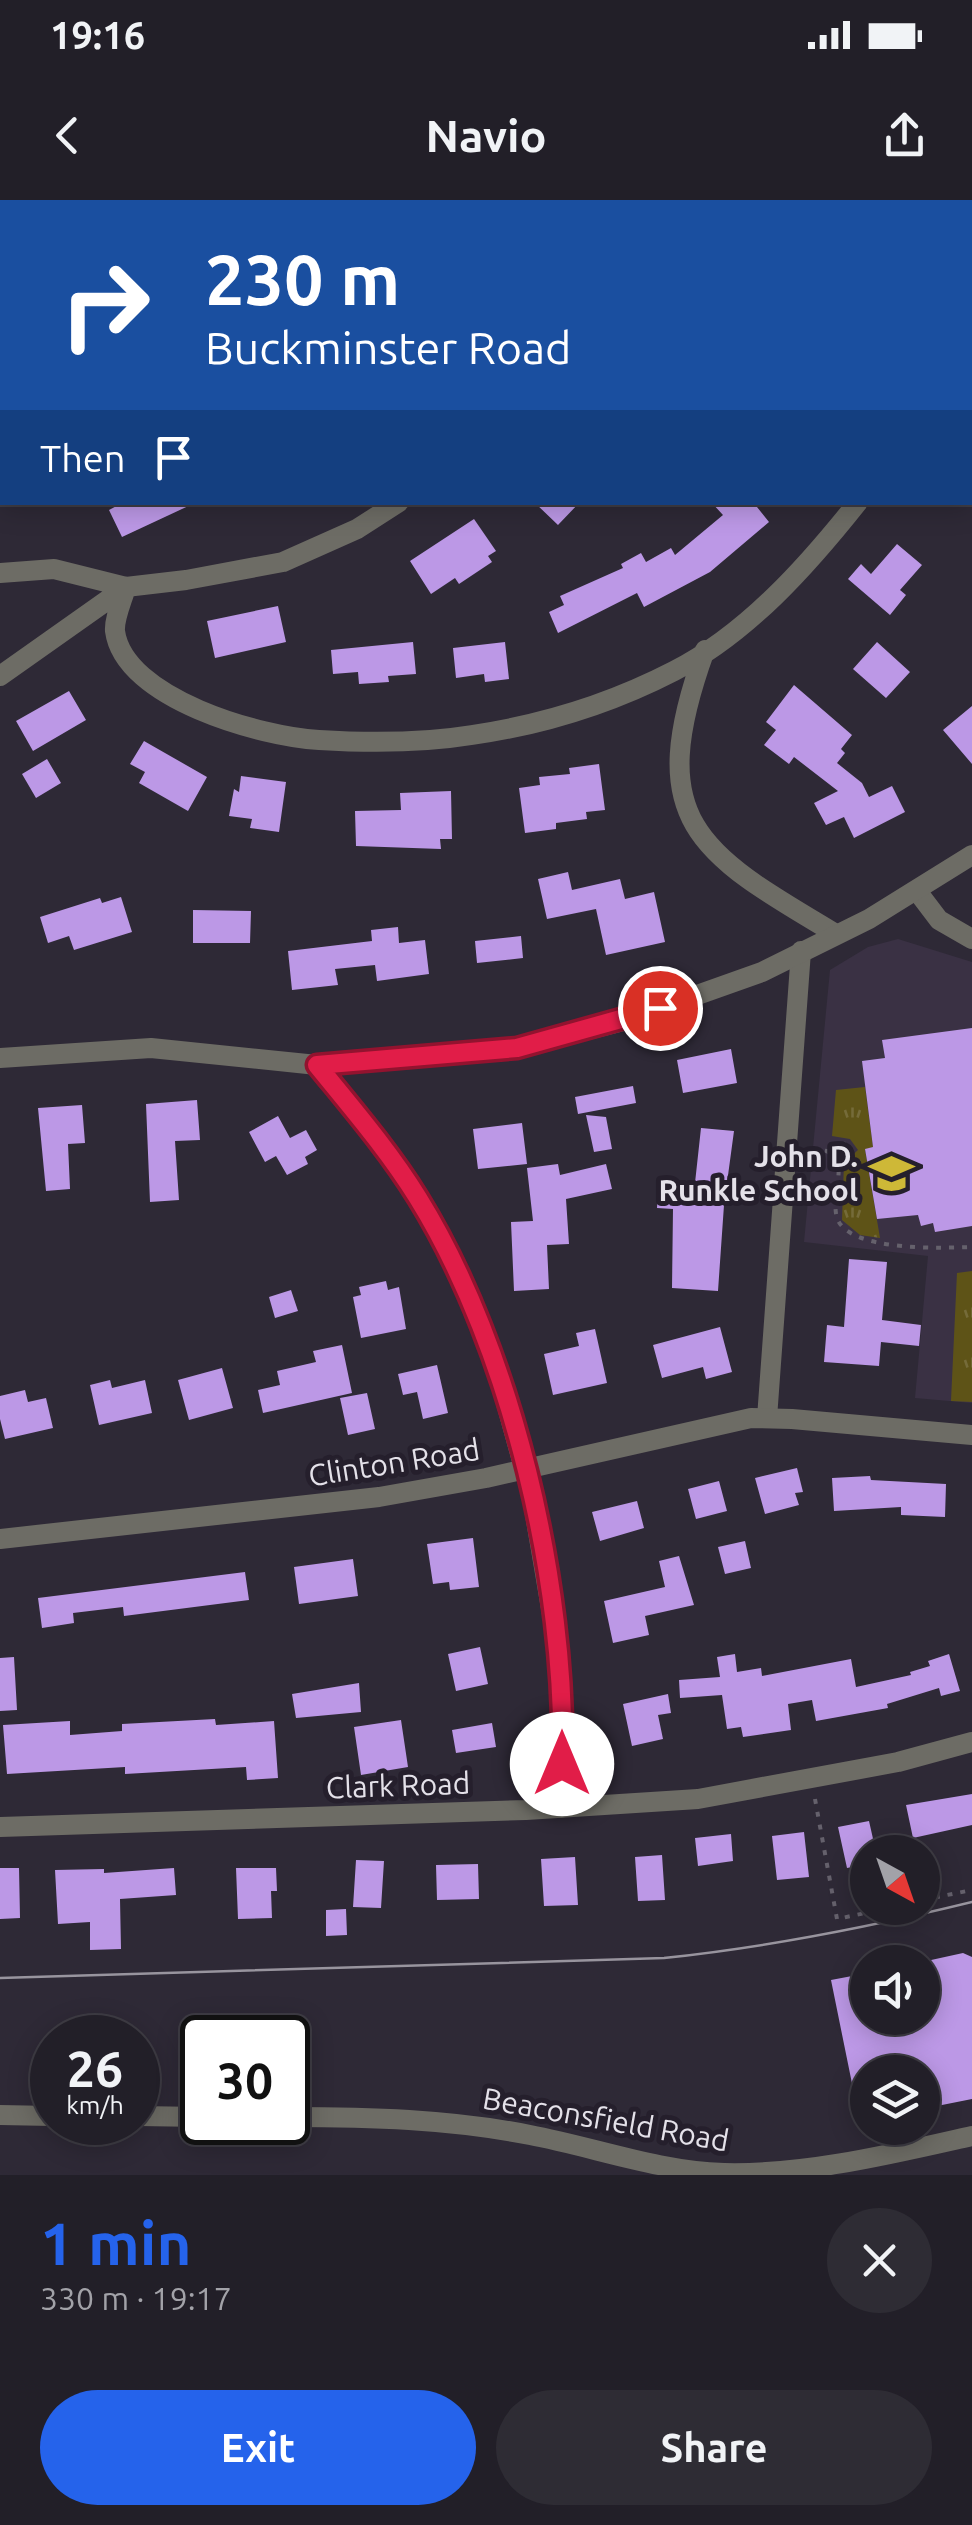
<!DOCTYPE html>
<meta charset="utf-8">
<style>
body{margin:0;font-family:Ubuntu,sans-serif;background:#2e2c34;color:#f1f3f6;height:100vh;display:flex;flex-direction:column;font-size:38px;white-space:nowrap}
*{box-sizing:border-box;margin:0}
p{font-size:32px;color:#a2a2a8}
.icon{flex:none;width:55px;height:55px;fill:none;stroke:currentColor;stroke-width:2;stroke-linecap:round;stroke-linejoin:round}
.map{position:relative;height:1975px;overflow:hidden}
.panel{display:flex;flex-direction:column;background:#221f28;flex:1}
.panel>*{flex:none}
.hud{position:absolute;left:0px;top:0px;width:972px;height:305px;box-shadow:0 5px 25px #0003,0 0 0 2px #3f3d45;background:#1a4fa0;color:#fff;overflow:hidden}
.needle{width:65px;rotate:140deg}
.buttons{position:absolute;left:850px;top:1635px;display:grid;gap:20px}
.buttons a{display:grid;place-items:center;width:90px;height:90px;border-radius:50%;background:#221f28;box-shadow:0 5px 25px #0003,0 0 0 2px #3f3d45;font-size:50px}
.speed{position:absolute;left:30px;top:1815px;display:flex;gap:20px;font-size:50px;font-weight:700;text-align:center}
.speed>*{display:grid;place-content:center;width:130px;height:130px;border-radius:50%;background:#221f28;box-shadow:0 5px 25px #0003,0 0 0 2px #3f3d45;line-height:1}
.speed small{font-size:25px;font-weight:400}
.speed .limit{border:5px solid #111;border-radius:15px;background:#fff;color:#111}
.pin{position:absolute;display:grid;place-items:center;width:85px;height:85px;color:#fff;margin:-42px;border:5px solid #fff;border-radius:50%;box-shadow:0 2px 10px #0007}
.me{position:absolute;width:110px;margin:-55px;rotate:0deg;stroke-linejoin:round;filter:drop-shadow(0 0 8px #0008)}
.turn{display:flex;align-items:center;gap:35px;height:210px;padding:0 40px;font-size:45px}
.turn .icon{width:130px;height:130px;stroke-width:2.5}
.turn b{display:block;font-size:70px;line-height:85px}
.then{display:flex;align-items:center;height:95px;padding:0 40px;background:#0003;gap:20px;font-size:38px}
.round{display:grid;place-items:center;flex:none;width:105px;height:105px;border-radius:52px;background:#2e2c34}
.head{display:flex;align-items:center;justify-content:space-between;height:170px;padding:0 40px}
h1{font-size:60px;font-weight:700;line-height:75px;color:#2563eb}
.primary-button{display:flex;gap:20px;margin-top:auto;padding:20px 40px}
.primary-button a{flex:1;height:115px;border-radius:60px;background:#2563eb;color:#fff;font-size:40px;font-weight:700;line-height:115px;text-align:center}
.primary-button a+a{background:#2e2c34;color:#f1f3f6}
.status{display:flex;justify-content:space-between;align-items:center;height:70px;padding:0 50px;background:#221f28;direction:ltr}
.status svg{height:28px;fill:currentColor}
header{display:flex;justify-content:space-between;align-items:center;height:130px;padding:0 40px;background:#221f28;font-size:45px;font-weight:700}
.map>svg:first-child{display:block}
</style>
<div class="status"><b>19:16</b><svg viewBox="0 0 49 12"><path d="M0 12V9h3v3zM5 12V6h3v6zM10 12V3h3v9zM15 12V0h3v12zM26 1h20v11H26zM47 4h2v5h-2z"/></svg></div>
<header><svg class="icon" aria-label="back" viewBox="0 0 24 24"><path d="M15 5l-7 7 7 7"/></svg>Navio<svg class="icon" aria-label="share" viewBox="0 0 24 24"><path d="M12 15V3M7 8l5-5 5 5M5 13v7h14v-7"/></svg></header>
<div class="map">
<svg width="972" height="1975" viewBox="0 0 972 1975">
<defs>
<pattern id="grass-tufts" width="24" height="20" patternUnits="userSpaceOnUse" patternTransform="scale(2.5)"><rect width="24" height="20" fill="#5e5317"/><path d="M3 7l-1-3M5 7V3M7 7l1-3M15 17l-1-3M17 17v-4M19 17l1-3" fill="none" stroke="#756b39"/></pattern>
</defs>
<rect width="100%" height="100%" fill="#2e2936"/>
<path fill="#3a3144" d="M898,739L972,762V1203L915,1198L928,1056L804,1042L830,770L868,747Z"/>
<path fill="url(#grass-tufts)" d="M865,887L873,947L865,950L880,1038L860,1035L842,1020L844,963L858,950L850,939L832,936L836,890Z
M972,1071V1202L951,1201L957,1073Z"/>
<path fill="#bc98e6" d="M124,302H197L122,337L109,310Z
M534,302H580L558,325Z
M711,302H753L769,322L710,372L644,407L637,393L558,433L549,412L564,405L560,396L623,368L621,364L641,353L646,362L671,348L675,355L723,315Z
M474,319L496,351L488,356L492,362L459,384L455,378L431,394L410,361Z
M897,344L922,365L900,390L906,395L890,415L848,379L861,364L871,374Z
M278,406L286,442L215,458L207,421Z
M413,442L416,474L388,476L389,482L359,484L358,472L333,474L331,450Z
M505,442L509,479L485,482L484,474L456,478L453,448Z
M877,442L910,472L886,498L853,469Z
M794,485L852,535L841,549L845,553L837,563L862,583L869,597L892,586L905,612L854,638L844,617L826,625L814,603L838,591L794,557L789,564L764,545L776,530L766,522Z
M69,491L86,520L33,551L16,521Z
M972,506V564L943,530Z
M144,541L207,577L188,611L139,583L145,572L130,564Z
M47,559L61,583L36,598L22,574Z
M599,564L605,610L586,612L587,619L556,623V629L525,633L519,588L540,585L539,577L570,574L569,568Z
M241,576L286,582L279,632L250,628L252,619L229,616L234,589L239,592Z
M451,591L452,639H440L441,649L356,646L355,611L401,610L400,593Z
M568,672L572,690L620,679L625,699L654,692L665,742L606,755L596,709L547,719L538,679Z
M121,697L132,732L74,750L69,736L48,743L40,717L100,698L102,703Z
M193,710L251,711L250,743H193Z
M398,727L399,743L425,740L429,774L377,781L375,765L335,769L338,785L292,790L288,751L372,741L371,730Z
M521,736L523,758L477,763L475,741Z
M972,828V1026L935,1032L933,1023L921,1026L918,1015L877,1019L865,949L873,947L862,861L885,858L882,840Z
M731,849L737,883L683,893L677,860Z
M633,886L636,903L578,914L575,897Z
M197,900L200,940L175,941L179,1000L150,1002L146,904Z
M82,905L85,943L68,944L70,989L46,991L38,908Z
M586,915L606,917L612,949L594,952Z
M278,916L290,938L306,930L317,950L305,957L308,964L287,975L276,956L265,962L249,932Z
M522,923L527,964L478,969L473,929Z
M701,928L734,931L724,1005L718,1091L672,1088L673,1009L657,1008L658,990L694,992Z
M558,964L560,975L606,964L612,989L566,999L569,1044L547,1045L549,1089L514,1091L511,1022L533,1021L527,968Z
M849,1059L887,1062L882,1120L921,1125L919,1146L881,1142L879,1166L824,1162L827,1125L844,1127Z
M386,1081L388,1090L399,1087L406,1129L361,1138L353,1097L361,1095L359,1087Z
M291,1090L298,1111L275,1118L269,1097Z
M720,1127L732,1172L706,1179L703,1167L662,1178L653,1145Z
M595,1129L607,1183L553,1195L544,1154L579,1146L576,1133Z
M342,1145L352,1193L263,1213L258,1190L280,1185L277,1171L316,1162L313,1151Z
M437,1165L448,1213L423,1219L417,1192L403,1195L398,1174Z
M222,1168L233,1208L189,1220L178,1180Z
M110,1180L112,1188L145,1180L152,1213L99,1225L90,1185Z
M25,1190L28,1202L46,1198L53,1228L5,1239L0,1219V1196Z
M367,1193L375,1229L348,1235L340,1198Z
M797,1268L803,1292L795,1293L799,1305L765,1314L755,1278Z
M870,1276L871,1280L946,1284L945,1317L901,1315V1307L834,1311L832,1278Z
M719,1281L727,1311L696,1319L688,1289Z
M637,1301L644,1328L600,1341L592,1312Z
M473,1338L479,1387L450,1390L449,1382L433,1384L427,1344Z
M745,1341L751,1368L725,1374L718,1347Z
M679,1356L694,1405L645,1416L649,1435L613,1443L604,1401L665,1387L659,1361Z
M353,1359L358,1396L299,1404L294,1367Z
M245,1372L249,1400L124,1416L123,1407L73,1413L74,1423L42,1428L38,1398Z
M480,1447L488,1484L456,1491L448,1454Z
M735,1454L737,1472L761,1468L762,1476L851,1459L856,1487L911,1475L910,1472L930,1466L928,1461L949,1454L960,1491L941,1496L939,1488L887,1504L888,1508L816,1521L812,1500L788,1504L791,1530L743,1537L741,1527L727,1529L722,1495L680,1498L679,1480L720,1477L717,1457Z
M14,1457L17,1510L0,1511V1458Z
M359,1483L361,1512L296,1518L292,1494Z
M668,1494L671,1513L658,1515L663,1539L632,1546L623,1504Z
M215,1519L216,1525L274,1521L278,1578L247,1580L246,1567L125,1574V1567L7,1574L3,1525L70,1521V1535L122,1531V1524Z
M401,1520L408,1567L361,1575L354,1527Z
M492,1523L496,1547L456,1553L452,1530Z
M972,1594V1625L913,1638L906,1605Z
M869,1621L876,1652H868V1664L847,1668L838,1627Z
M804,1632L809,1677L777,1680L772,1636Z
M731,1634L733,1661L698,1666L695,1638Z
M662,1655L665,1700L638,1701L635,1657Z
M575,1657L578,1705L544,1706L541,1659Z
M356,1660L384,1661L381,1708L353,1707Z
M478,1664L479,1699L437,1700L436,1665Z
M0,1668H19L20,1718L0,1719Z
M174,1668L176,1695L120,1699L121,1749L90,1750V1722L58,1724L55,1670L104,1669V1673Z
M236,1668H276L277,1691H271L272,1718L238,1719Z
M346,1709L347,1735L326,1736V1710Z
M963,1753L972,1757V1899L922,1909V1872H868V1917L859,1918L831,1780L868,1773V1818H922V1762Z"/>
<g fill="none" stroke-linecap="round" stroke-linejoin="round">
<path stroke="#65616c" stroke-width="4" stroke-dasharray="5 8" stroke-linecap="butt" d="M843,946L851,955
M812,949L827,951L838,962C841,980 832,1001 837,1018C849,1052 942,1048 972,1047
M834,956L850,939
M815,1599L837,1719L889,1708
M922,1700L972,1690"/>
<path stroke="#6d6c65" stroke-width="10" d="M171,0L172,2
M431,2V0
M565,2L566,0"/>
<path stroke="#6d6c65" stroke-width="20" d="M656,2L657,0
M0,12L2,16
M970,131L972,127
M0,373L54,369L126,387
M126,387C123,399 114,418 115,431C124,499 262,537 319,540C368,543 423,543 472,535C541,525 612,503 674,471C747,434 808,365 858,302
M705,450C643,621 697,652 836,734
M0,476L126,387L186,380L283,362L357,329L399,302
M917,691L939,720L972,739
M317,865L385,950L419,999L462,1080L493,1156L532,1297L560,1461L561,1608
M767,1218L801,751
M0,1915L52,1916
M138,1916L202,1917
M288,1917C369,1917 449,1919 530,1935C594,1947 658,1971 724,1973C806,1975 892,1954 972,1936"/>
<path stroke="#6d6c65" stroke-width="20" d="M965,0L972,2
M0,858L151,848L317,865L517,848L627,820L762,772L869,719L972,655
M0,1339L379,1297L486,1278L751,1218L792,1219L972,1235
M0,1627L526,1610L698,1599L898,1562L972,1542"/>
<path stroke="#98949e" stroke-width="2.5" d="M0,1778L664,1758C769,1747 870,1727 972,1702"/>
</g>
<g fill="none" stroke-linecap="round" stroke-linejoin="round">
<defs>
<path id="route" d="M562,1564C567,1386 512,1150 418,998C389,951 352,908 317,865L517,848L660,808"/>
</defs>
<use href="#route" stroke="#92132f" stroke-width="25"/>
<use href="#route" stroke="#e11d48" stroke-width="18"/>
</g>
<defs>
<symbol id="school-bare" viewBox="-9 -9 18 18"><path d="M0-5L7-2L0 1L-7-2ZM-4 1L0 2.5L4 1V4Q0 6-4 4Z" fill="#ceb837" stroke="#251f2c" stroke-width="2.5" paint-order="stroke"/></symbol>
</defs>
<g fill-rule="evenodd">
<use href="#school-bare" x="860" y="942" width="63" height="63"/>
</g>
<g text-anchor="middle" dominant-baseline="central" stroke-width="10" stroke-linejoin="round" paint-order="stroke">
<g font-size="30" font-weight="bold" fill="#e4e1e9" stroke="#251f2c" text-anchor="end">
<text x="858" y="956">John D.<tspan x="858" dy="34">Runkle School</tspan></text>
</g>
<g font-size="30" fill="#e4e1e9" stroke="#251f2c">
<text transform="translate(394 1262) rotate(-9)">Clinton Road</text>
<text transform="translate(398 1585) rotate(-2)">Clark Road</text>
<text transform="translate(606 1919) rotate(10)">Beaconsfield Road</text>
</g>
</g>
</svg>
<div class="buttons">
<a><svg class="needle" viewBox="-14 -14 28 28"><path d="M0-13l5 13h-10z" fill="#e53935"/><path d="M0 13l5-13h-10z" fill="#a2a2a8"/></svg></a>
<a><svg class="icon" aria-label="sound" viewBox="0 0 24 24"><path d="M4 9h4l5-4v14l-5-4H4zM17 9q2 3 0 6"/></svg></a>
<a><svg class="icon" aria-label="layers" viewBox="0 0 24 24"><path d="M12 4l9 5-9 5-9-5zM3 14l9 5 9-5"/></svg></a>
</div>
<div class="speed"><div>26<small>km/h</small></div><div class="limit">30</div></div>
<div class="pin" style="left:660px;top:808px;background:#d93025"><svg class="icon" aria-label="arrive" viewBox="0 0 24 24"><path d="M6 21V4h12l-3 4 3 4H6"/></svg></div>
<svg class="me" style="left:562px;top:1564px" viewBox="-20 -20 40 40"><circle r="19" fill="#fff"/><path d="M0-13L10 11 0 6-10 11z" fill="#e11d48"/></svg>
<div class="hud">
<div class="turn"><svg class="icon" aria-label="right" viewBox="0 0 24 24"><path d="M7 20v-9h11M14 6l5 5-5 5"/></svg><div><b>230 m</b>Buckminster Road</div></div>
<div class="then">Then<svg class="icon" aria-label="arrive" viewBox="0 0 24 24"><path d="M6 21V4h12l-3 4 3 4H6"/></svg></div>
</div>
</div>
<section class="panel">
<div class="head"><div><h1>1 min</h1><p>330 m · 19:17</p></div><a class="round"><svg class="icon" aria-label="close" viewBox="0 0 24 24"><path d="M6 6l12 12M18 6L6 18"/></svg></a></div>
<div class="primary-button"><a>Exit</a><a>Share</a></div>
</section>
